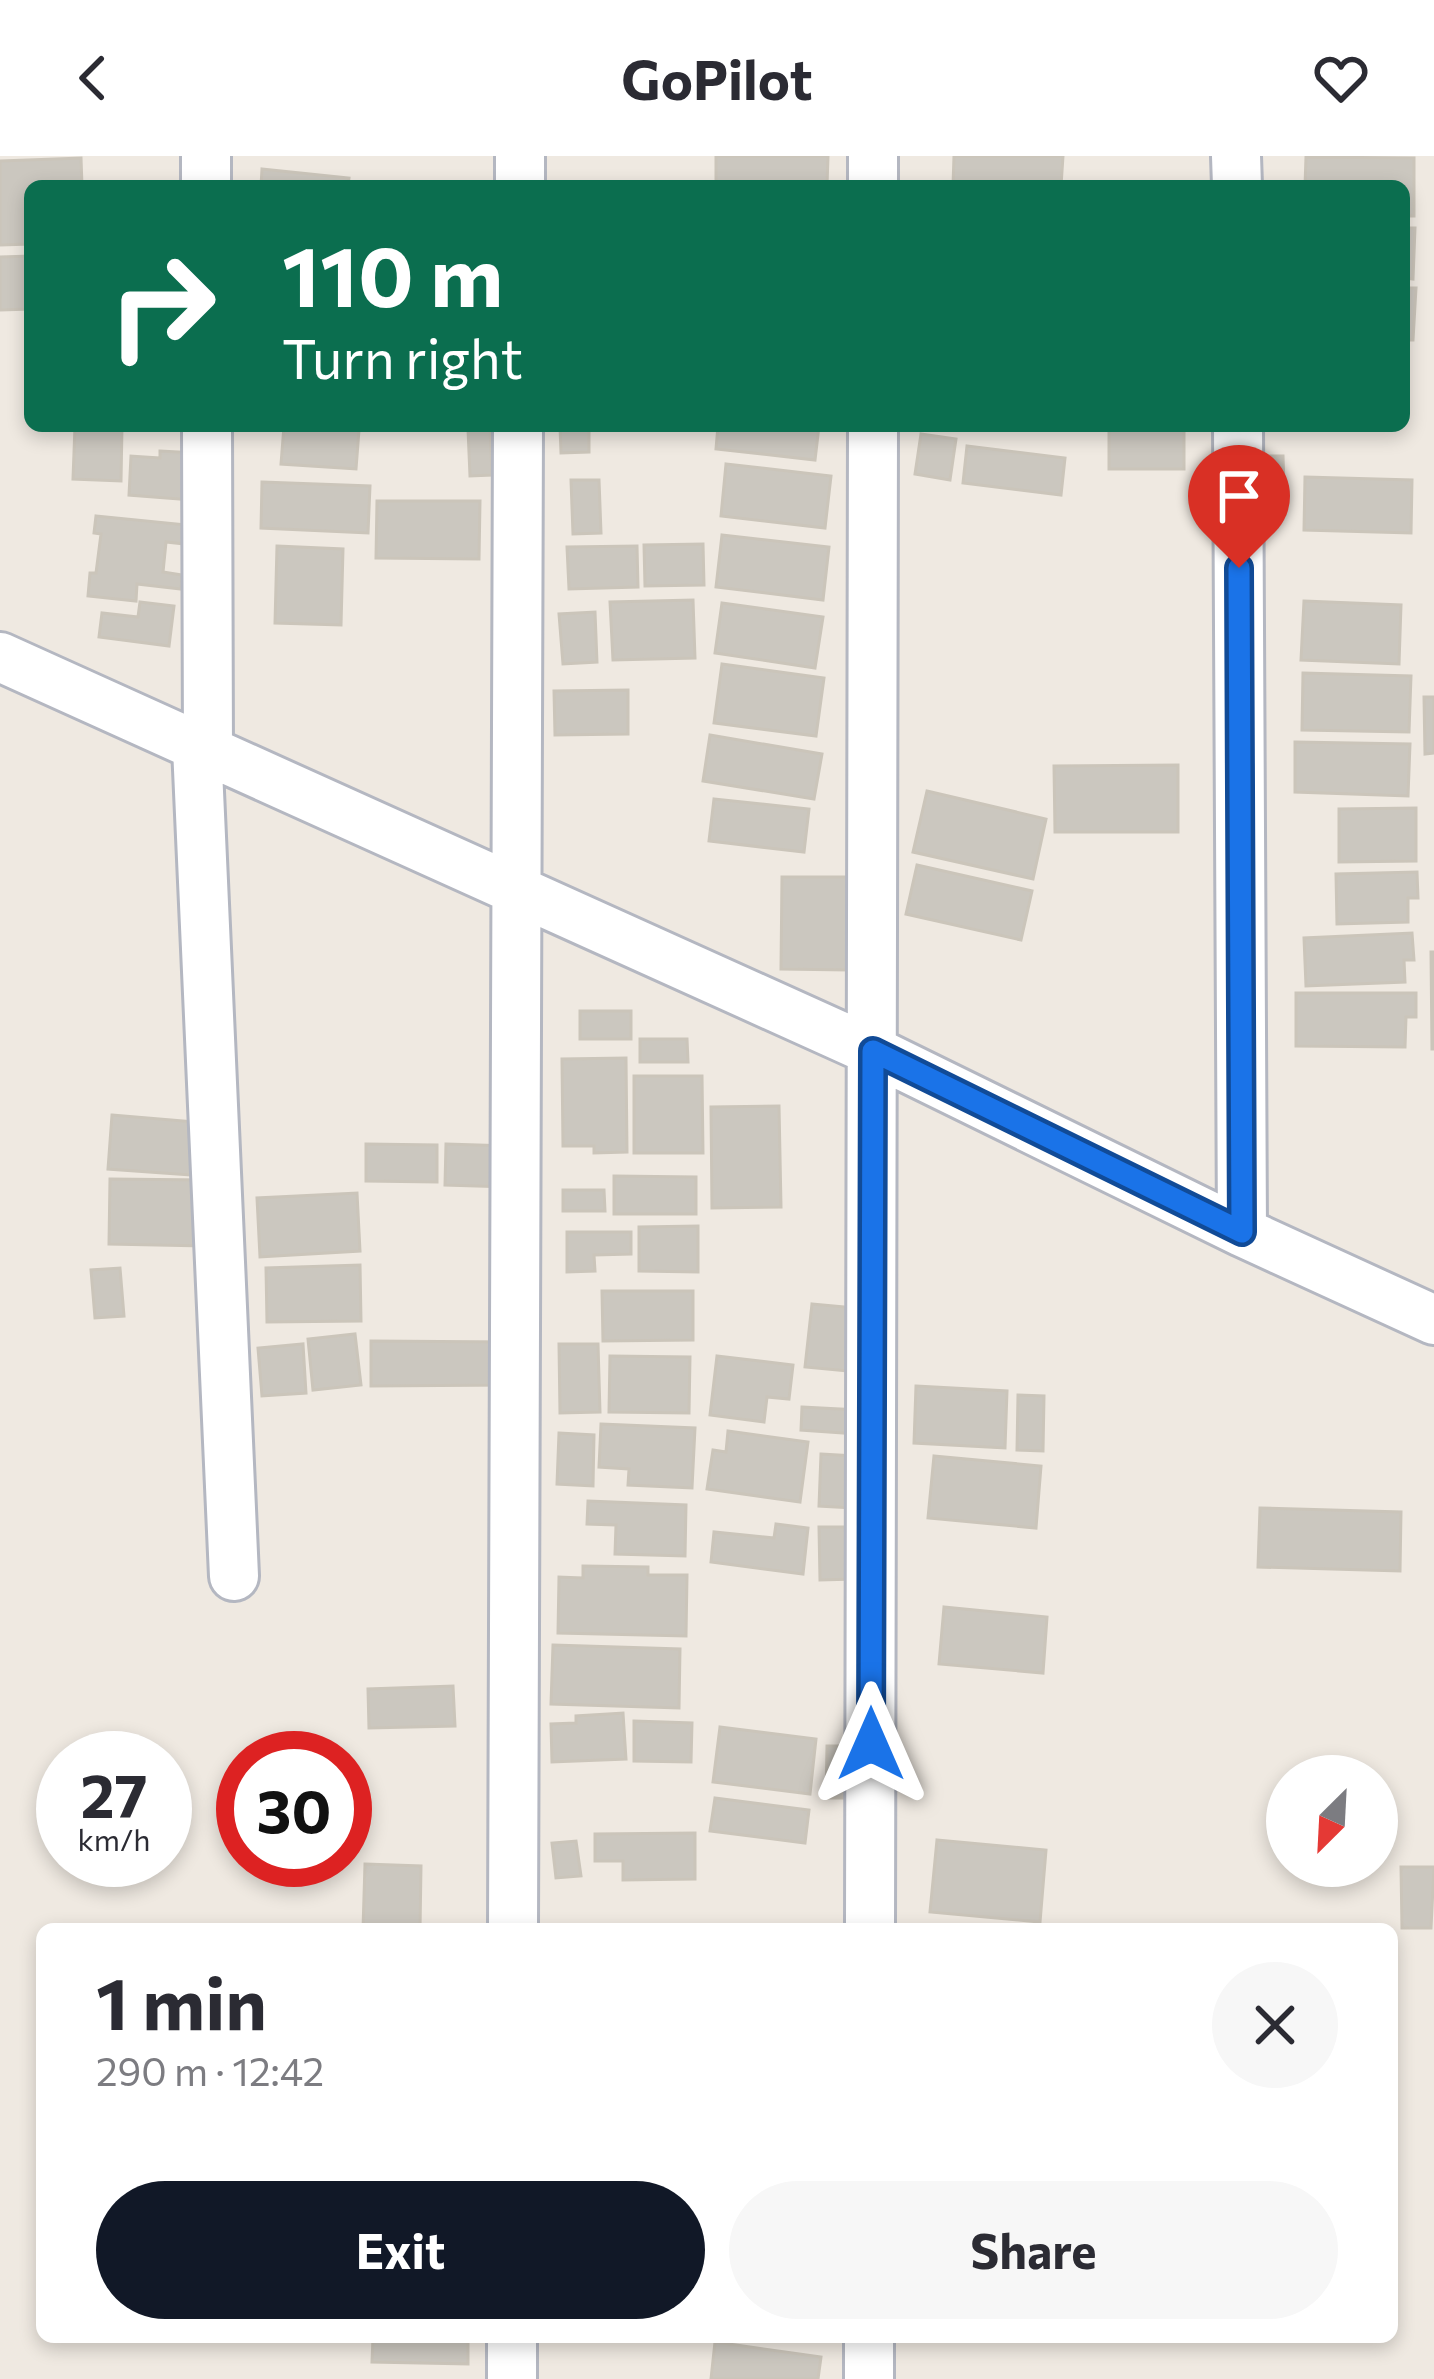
<!DOCTYPE html>
<meta charset="utf-8">
<style>
body{margin:0;font-family:Commissioner,sans-serif;background:#f7f7f7;color:#2b2b33;height:100vh;display:flex;flex-direction:column;font-size:45px;white-space:nowrap}
*{box-sizing:border-box;margin:0}
p{font-size:39px;color:#7c7c81}
.icon{flex:none;width:66px;height:66px;fill:none;stroke:currentColor;stroke-width:2;stroke-linecap:round;stroke-linejoin:round}
.map{position:relative;flex:1;overflow:hidden}
.panel{position:absolute;left:36px;top:1767px;width:1362px;height:420px;display:flex;flex-direction:column;background:#fff;border-radius:18px;box-shadow:0 6px 18px #0003}
.panel>*{flex:none}
.guide{position:absolute;left:24px;top:24px;width:1386px;height:252px;border-radius:18px;box-shadow:0 6px 18px #0003;background:#0b6e4f;color:#fff;overflow:hidden}
.needle{width:78px;rotate:204deg}
.fabs{position:absolute;left:1266px;top:1599px;display:grid;gap:24px}
.fabs a{display:grid;place-items:center;width:132px;height:132px;border-radius:50%;background:#fff;box-shadow:0 6px 18px #0003;font-size:60px}
.speed{position:absolute;left:36px;top:1575px;display:flex;gap:24px;font-size:60px;font-weight:700;text-align:center}
.speed>*{display:grid;place-content:center;width:156px;height:156px;border-radius:50%;background:#fff;box-shadow:0 6px 18px #0003;line-height:1}
.speed small{font-size:30px;font-weight:400}
.speed .limit{border:18px solid #d22;background:#fff;color:#111}
.pin{position:absolute;display:grid;place-items:center;width:102px;height:102px;color:#fff;margin:-123px -51px;border-radius:50% 50% 50% 0;rotate:-45deg;box-shadow:0 0 12px #0007}
.pin .icon{rotate:45deg}
.me{position:absolute;width:132px;margin:-66px;rotate:0deg;stroke-linejoin:round;filter:drop-shadow(0 0 9px #0008)}
.turn{display:flex;align-items:center;gap:42px;height:252px;padding:0 60px;font-size:54px}
.turn .icon{width:156px;height:156px;stroke-width:2.5}
.turn b{display:block;font-size:84px;line-height:102px}
.round{display:grid;place-items:center;flex:none;width:126px;height:126px;border-radius:63px;background:#f7f7f7}
.summary{display:flex;align-items:center;justify-content:space-between;height:204px;padding:0 60px}
h1{font-size:72px;font-weight:700;line-height:90px}
.button{display:flex;gap:24px;margin-top:auto;padding:24px 60px}
.button a{flex:1;height:138px;border-radius:72px;background:#111827;color:#fff;font-size:48px;font-weight:700;line-height:138px;text-align:center}
.button a+a{background:#f7f7f7;color:#2b2b33}
header{display:flex;justify-content:space-between;align-items:center;height:156px;padding:0 60px;background:#fff;font-size:54px;font-weight:700}
.map>svg:first-child{display:block}
</style>
<header><svg class="icon" aria-label="back" viewBox="0 0 24 24"><path d="M15 5l-7 7 7 7"/></svg>GoPilot<svg class="icon" aria-label="heart" viewBox="0 0 24 24"><path d="M12 20l-8-8c-3-5 5-10 8-4 3-6 11-1 8 4z"/></svg></header>
<div class="map">
<svg width="1434" height="2223" viewBox="0 0 1434 2223">
<rect width="100%" height="100%" fill="#efe9e1"/>
<path fill="#cbc7bf" stroke="#cbc5ba" stroke-width="3" d="M716,0H828L827,30H716Z
M954,0H1063L1061,30H953Z
M1306,1L1414,2V60H1404V30H1305Z
M81,2L82,30H30V88L0,89V5Z
M262,13L349,22L348,30H261Z
M1404,72H1415L1413,123L1404,122Z
M30,100V153L0,154V101Z
M1404,132H1416L1413,184H1404Z
M75,270H122L121,325L73,323Z
M284,270L359,274L356,313L281,308Z
M560,270H589V296L561,297Z
M718,270H819L815,304L716,293Z
M1109,270H1184V313H1109Z
M490,272L492,319L470,320L468,273Z
M921,278L956,283L950,324L915,318Z
M967,290L1065,302L1061,339L963,327Z
M160,295L195,297L191,344L129,339L131,300L160,302Z
M1251,300H1283L1285,358L1253,359Z
M726,308L831,320L825,372L721,360Z
M1305,321L1412,324L1411,377L1304,374Z
M571,324H599L601,377L573,378Z
M262,326L370,330L368,377L261,372Z
M377,345H480L479,403L376,402Z
M96,360L187,369L185,388L166,386L163,416L182,419L181,433L137,428L136,445L88,440L90,417H96L101,378L94,377Z
M722,379L829,391L823,444L716,431Z
M703,388L704,429L645,430L644,389Z
M277,390L343,393L341,469L275,467Z
M637,390L638,431L569,433L567,391Z
M693,444L695,502L613,504L610,446Z
M1304,445L1401,449L1399,508L1301,504Z
M140,446L174,450L169,490L99,481L102,457L138,461Z
M722,447L823,461L815,512L715,497Z
M595,456L597,506L563,508L559,458Z
M722,508L824,522L816,580L714,567Z
M1303,517L1411,520L1409,576L1302,574Z
M628,534V578L555,579L554,535Z
M1424,541H1434V597L1425,598Z
M710,579L822,598L814,643L703,625Z
M1295,586L1410,588L1408,640L1295,636Z
M1178,609V676H1055L1054,610Z
M927,635L1046,663L1033,723L913,696Z
M714,643L809,653L804,696L709,685Z
M1416,652V705L1339,706V653Z
M917,709L1032,735L1021,784L906,758Z
M1417,716L1418,742H1408V766L1337,768L1336,718Z
M782,721H849L848,814L781,813Z
M1412,777L1414,804H1404L1405,826L1306,830L1304,782Z
M1431,796H1434V893H1432Z
M1296,837H1416V861H1406L1405,891L1296,890Z
M580,855H631V883H580Z
M640,883H687L688,906H640Z
M626,902L627,996L594,997V990H563L562,903Z
M634,920H702L703,997H634Z
M779,950L781,1051L712,1052L711,951Z
M112,959L208,967L204,1020L108,1013Z
M366,988L437,989V1026L366,1025Z
M446,988L509,990L508,1031L445,1029Z
M614,1020L696,1021V1058H614Z
M110,1023L204,1024V1090L109,1088Z
M563,1034H604L605,1055H563Z
M357,1037L360,1095L260,1101L257,1042Z
M698,1070V1116L639,1115V1071Z
M567,1076H631V1098L594,1099L595,1115L567,1116Z
M360,1109L361,1165L267,1166L266,1112Z
M120,1112L124,1160L95,1162L91,1114Z
M602,1135H693V1184L603,1185Z
M812,1148L867,1153L860,1216L805,1211Z
M355,1178L361,1229L313,1234L308,1183Z
M371,1185L508,1186L509,1229L371,1230Z
M303,1188L306,1237L262,1240L258,1192Z
M559,1188H598L600,1256L560,1257Z
M610,1200L690,1201L689,1257L609,1256Z
M717,1200L793,1209L789,1243L767,1241L764,1266L710,1259Z
M916,1230L1007,1235L1005,1292L914,1287Z
M1018,1239L1044,1240L1043,1295L1017,1294Z
M802,1251L858,1254L856,1278L801,1274Z
M601,1268L695,1272L692,1332L628,1329L629,1313L599,1311Z
M728,1275L808,1286L800,1346L707,1333L713,1294L726,1296Z
M559,1277L594,1279L593,1330L557,1328Z
M821,1298L854,1300L852,1352L819,1350Z
M934,1300L1041,1310L1036,1372L928,1362Z
M588,1345L686,1349L685,1400L615,1398L616,1369L587,1368Z
M1260,1352L1401,1356L1400,1415L1258,1411Z
M776,1368L808,1372L803,1418L711,1406L714,1376L774,1382Z
M819,1371H854L855,1423L820,1424Z
M583,1410L648,1411V1419H687L686,1480L558,1477L559,1421L583,1422Z
M944,1451L1047,1461L1043,1517L939,1508Z
M553,1489L680,1493L679,1552L551,1548Z
M453,1530L455,1570L369,1572L368,1533Z
M623,1557L626,1603L552,1606L551,1568L576,1567V1560Z
M634,1565L692,1567L691,1606L634,1605Z
M720,1571L816,1583L810,1638L713,1626Z
M827,1590H855V1642H826Z
M715,1642L809,1654L805,1687L710,1675Z
M695,1677V1723L623,1724V1705H595V1678Z
M937,1684L1046,1694L1040,1766L930,1756Z
M576,1685L581,1720L556,1722L552,1687Z
M365,1708L421,1710L420,1773H363Z
M1401,1711H1434L1431,1772H1402Z
M373,2181H468V2208L372,2206Z
M715,2186L821,2201L818,2223H711Z"/>
<g fill="none" stroke-linecap="round" stroke-linejoin="round">
<defs>
<path id="minor" d="M206,0V30
M1236,0L1237,30
M520,30V0
M873,30V0
M207,270L208,596
M1238,270L1242,1076
M0,501L873,895L1242,1076L1434,1164
M197,591L234,1420
M513,1773L518,270
M870,1773L873,270
M512,2223V2181
M869,2223V2181"/>
</defs>
<use href="#minor" stroke="#b4b7c1" stroke-width="54"/>
<use href="#minor" stroke="#fff" stroke-width="48"/>
</g>
<g fill="none" stroke-linecap="round" stroke-linejoin="round">
<defs>
<path id="route" d="M871,1588L873,895L1242,1076L1239,412"/>
</defs>
<use href="#route" stroke="#114b97" stroke-width="30"/>
<use href="#route" stroke="#1a73e8" stroke-width="21"/>
</g>
</svg>
<div class="fabs">
<a><svg class="needle" viewBox="-14 -14 28 28"><path d="M0-13l5 13h-10z" fill="#e53935"/><path d="M0 13l5-13h-10z" fill="#7c7c81"/></svg></a>
</div>
<div class="speed"><div>27<small>km/h</small></div><div class="limit">30</div></div>
<div class="pin" style="left:1239px;top:412px;background:#d93025"><svg class="icon" aria-label="arrive" viewBox="0 0 24 24"><path d="M6 21V4h12l-3 4 3 4H6"/></svg></div>
<svg class="me" style="left:871px;top:1588px" viewBox="-20 -20 40 40"><path d="M0-17L14 15 0 8-14 15z" fill="#1a73e8" stroke="#fff" stroke-width="4"/></svg>
<div class="guide">
<div class="turn"><svg class="icon" aria-label="right" viewBox="0 0 24 24"><path d="M7 20v-9h11M14 6l5 5-5 5"/></svg><div><b>110 m</b>Turn right</div></div>
</div>
<section class="panel">
<div class="summary"><div><h1>1 min</h1><p>290 m · 12:42</p></div><a class="round"><svg class="icon" aria-label="close" viewBox="0 0 24 24"><path d="M6 6l12 12M18 6L6 18"/></svg></a></div>
<div class="button"><a>Exit</a><a>Share</a></div>
</section>
</div>
